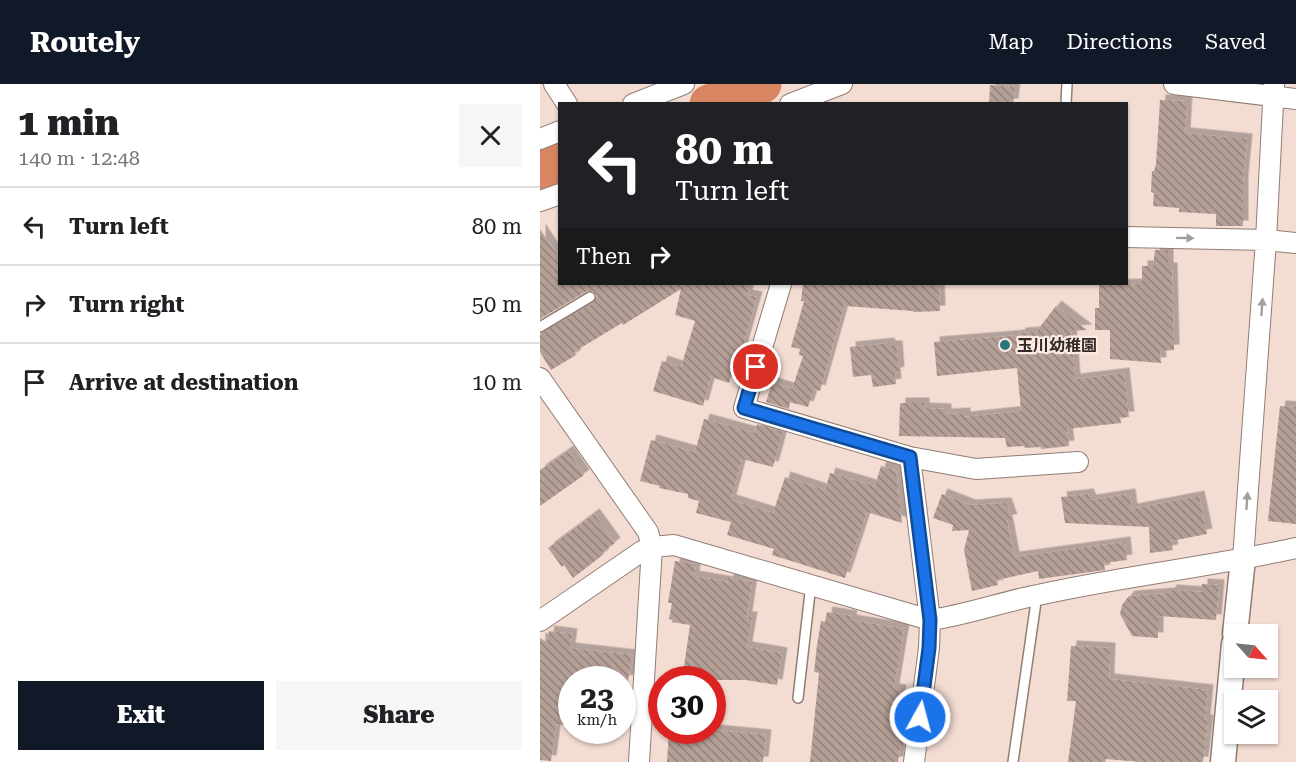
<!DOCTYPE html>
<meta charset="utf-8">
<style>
body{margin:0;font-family:"Roboto Serif","Noto Sans JP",serif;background:#f6f6f6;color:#202124;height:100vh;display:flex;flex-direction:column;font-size:22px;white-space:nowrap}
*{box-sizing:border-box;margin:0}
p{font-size:20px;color:#757577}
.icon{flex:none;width:33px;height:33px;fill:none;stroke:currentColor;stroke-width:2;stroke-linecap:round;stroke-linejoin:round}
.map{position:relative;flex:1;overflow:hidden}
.details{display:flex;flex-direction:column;background:#fff;width:540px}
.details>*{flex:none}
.guide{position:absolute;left:18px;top:18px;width:570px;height:183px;border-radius:0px;box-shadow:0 2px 4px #0004;background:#202124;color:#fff;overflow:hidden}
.needle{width:39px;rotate:117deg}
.controls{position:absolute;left:684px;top:540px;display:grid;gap:12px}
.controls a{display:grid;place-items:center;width:54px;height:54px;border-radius:0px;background:#fff;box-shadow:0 2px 4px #0004;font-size:30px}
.speed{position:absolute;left:18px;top:582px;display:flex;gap:12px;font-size:30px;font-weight:700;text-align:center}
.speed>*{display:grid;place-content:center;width:78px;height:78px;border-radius:50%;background:#fff;box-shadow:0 2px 4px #0004;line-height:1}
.speed small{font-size:15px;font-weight:400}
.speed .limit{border:9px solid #d22;background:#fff;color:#111}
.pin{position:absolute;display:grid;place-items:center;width:51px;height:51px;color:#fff;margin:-26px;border:3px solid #fff;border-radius:50%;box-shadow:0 2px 6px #0007}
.me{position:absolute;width:66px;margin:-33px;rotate:7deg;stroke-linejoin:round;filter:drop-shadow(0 0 4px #0008)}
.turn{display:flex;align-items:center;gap:21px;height:126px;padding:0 18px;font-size:27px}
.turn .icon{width:78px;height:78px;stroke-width:2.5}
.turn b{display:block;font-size:42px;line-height:51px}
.then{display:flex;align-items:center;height:57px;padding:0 18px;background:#0003;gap:12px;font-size:22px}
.round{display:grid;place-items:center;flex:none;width:63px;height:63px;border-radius:0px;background:#f6f6f6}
.head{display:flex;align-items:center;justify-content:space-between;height:102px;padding:0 18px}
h1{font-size:36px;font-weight:800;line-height:45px}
.action{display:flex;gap:12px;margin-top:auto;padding:12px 18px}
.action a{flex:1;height:69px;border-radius:0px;background:#111827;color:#fff;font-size:24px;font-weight:800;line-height:69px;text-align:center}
.action a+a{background:#f6f6f6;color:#202124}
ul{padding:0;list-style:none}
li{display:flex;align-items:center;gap:18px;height:78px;padding:0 18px;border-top:2px solid #e0e0e0}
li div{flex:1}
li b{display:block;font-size:22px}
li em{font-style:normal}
header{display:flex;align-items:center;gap:36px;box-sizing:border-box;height:84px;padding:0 30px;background:#111827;color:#fff}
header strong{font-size:28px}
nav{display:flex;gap:33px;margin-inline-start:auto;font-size:21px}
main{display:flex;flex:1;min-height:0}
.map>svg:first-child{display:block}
</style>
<header>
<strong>Routely</strong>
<nav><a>Map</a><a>Directions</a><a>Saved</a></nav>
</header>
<main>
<section class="details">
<div class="head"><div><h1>1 min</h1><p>140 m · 12:48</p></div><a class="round"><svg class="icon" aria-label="close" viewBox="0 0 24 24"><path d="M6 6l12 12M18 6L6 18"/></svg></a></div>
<ul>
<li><svg class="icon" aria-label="left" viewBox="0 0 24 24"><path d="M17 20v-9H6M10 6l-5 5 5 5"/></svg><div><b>Turn left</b></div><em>80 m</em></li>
<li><svg class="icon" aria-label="right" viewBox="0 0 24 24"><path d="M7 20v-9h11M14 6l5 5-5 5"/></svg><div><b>Turn right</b></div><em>50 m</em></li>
<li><svg class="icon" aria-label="arrive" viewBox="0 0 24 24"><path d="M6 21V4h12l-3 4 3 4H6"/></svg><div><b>Arrive at destination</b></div><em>10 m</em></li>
</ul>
<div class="action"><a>Exit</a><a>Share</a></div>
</section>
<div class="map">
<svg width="756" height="678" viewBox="0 0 756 678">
<defs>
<pattern id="building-back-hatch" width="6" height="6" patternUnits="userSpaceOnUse" patternTransform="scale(1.5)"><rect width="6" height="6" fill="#b5a097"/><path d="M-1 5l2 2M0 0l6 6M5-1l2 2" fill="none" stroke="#94827b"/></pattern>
<filter id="shadow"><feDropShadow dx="5.5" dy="-5.5" stdDeviation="0" flood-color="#0004"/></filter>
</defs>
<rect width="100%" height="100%" fill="#f3dcd2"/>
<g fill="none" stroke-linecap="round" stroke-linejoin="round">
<path stroke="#d78661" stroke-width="39" d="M169,20L222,0
M0,87L20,78"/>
</g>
<path fill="url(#building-back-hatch)" filter="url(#shadow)" d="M450,1L475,3L473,20H449Z
M620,16L647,17L645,49L707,55L703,97V142H676V130L639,128V124L613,122L614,109L611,108L612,87H614L616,80Z
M0,145L20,175V200H210L207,211L217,213L197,283L195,282L189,299L171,293L163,322L113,307L122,277L141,283L155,237L135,231L141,205L83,241L82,239L34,268L36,271L11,286L0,268V250L53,219L57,212L53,207H47L0,235Z
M615,166H628V184H632L634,266L620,267L621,279L570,275V246H555V224H559V201L602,200V182H613Z
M263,200H399L400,227L373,228V227L305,222V219L280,307L274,305L268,323L250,318L249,325L226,318L232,299L252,305L263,272L259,271L260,265L251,263L264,217H261Z
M516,222L547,246L531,247L535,295L584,289L589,333H580L581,339L527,345L529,362L501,365V363L485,364L484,362L467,363L465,354L359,352L360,319H384V324L406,325V330L425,329V333L481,327L477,284L397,292L394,258L480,251V249L496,248Z
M349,259L350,262H357L359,288L355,289L356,300L333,303L331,291L313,293L310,263Z
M740,322L756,323V440L728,437Z
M164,335L215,349L217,340L243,348L240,351H242L233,383L202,375L191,416L233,429L245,393L285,406L290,389L335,402L341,382L356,387L362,439L327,428L305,494L232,471L234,465L187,451L191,438L156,429L159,417L148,414V410L119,404L120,402L100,397L111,356L155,368Z
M28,367L44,391L0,422V386Z
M402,410L430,421L466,419L472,436H467L474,473L585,458L587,476L564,479L565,486L499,495L498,487L457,496L458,501L432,507L424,466L429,446L412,447L413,441L393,434Z
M548,410L551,416L590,410L592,425L659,412L667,450L631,457L633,466L610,469L609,443L525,439L521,413Z
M54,430L75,459L62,469L64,470L33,494L24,481L22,483L8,464Z
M135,477L156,480L154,492L188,498V494L212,498L207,533H212L207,563L242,569L237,601L206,596H142L150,541L132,538L133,536L129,535L132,519H128Z
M662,500L679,501L676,536L618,532V554L592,552L580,530L582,521L589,512L630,509L631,506L662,508Z
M287,528L312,532L311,536L364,545L354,605L361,606L357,635L366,636L363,663H360L358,678H270L279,589L274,588L277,561L281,537L285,538Z
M9,547L32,550L30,564L92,571L88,597L31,591L24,641L16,640L11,677L0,676V554L7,558Z
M531,562L570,564L569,595L668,606L665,636H668L663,678H601L566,675L565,678H528L536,617H527Z
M129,646H173L226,651L223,678H127Z"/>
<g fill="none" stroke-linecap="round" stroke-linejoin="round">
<defs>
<path id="service" d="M526,20L527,0
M0,243L50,213
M258,614L271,500
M473,678L497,511"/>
<path id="minor" d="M14,0L27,20
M634,0L756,15
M93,20L144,0
M250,20L302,0
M0,55L20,47
M0,117L20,110
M586,153L726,156L756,159
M241,200L204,324L370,373L436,385L538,378
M0,294L108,448L112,463L99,678
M370,373L390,536L389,564L374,678
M703,475L726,156L734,0
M0,537L102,467L112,463L134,461L390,536C427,531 461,518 498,511C583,492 670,483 756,464"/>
<path id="tertiary" d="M695,550L703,475
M683,678L694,560"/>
</defs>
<use href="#service" stroke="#917d74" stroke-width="12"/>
<use href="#minor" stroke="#917d74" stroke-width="22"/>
<use href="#tertiary" stroke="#917d74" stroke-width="27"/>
<use href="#service" stroke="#fff" stroke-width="9"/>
<use href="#minor" stroke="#fff" stroke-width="20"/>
<use href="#tertiary" stroke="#fff" stroke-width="24"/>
</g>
<defs><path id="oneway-solid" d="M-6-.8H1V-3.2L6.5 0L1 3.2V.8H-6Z" transform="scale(1.5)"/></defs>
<g fill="#a29f9d">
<use href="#oneway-solid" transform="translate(645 154) rotate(1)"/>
<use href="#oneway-solid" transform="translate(722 223) rotate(-86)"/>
<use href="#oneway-solid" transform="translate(707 417) rotate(-86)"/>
</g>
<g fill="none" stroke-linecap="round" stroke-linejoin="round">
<defs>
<path id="route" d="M216,283L204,324L370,373L390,536L389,564L380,633"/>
</defs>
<use href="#route" stroke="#114b97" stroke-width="15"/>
<use href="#route" stroke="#1a73e8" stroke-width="10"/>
</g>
<circle fill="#2c767a" stroke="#fdeae2" stroke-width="2" cx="465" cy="261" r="6"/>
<g text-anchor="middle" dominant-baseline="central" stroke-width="4.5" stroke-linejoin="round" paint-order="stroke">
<g font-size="16" font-weight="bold" fill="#312925" stroke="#fdeae2" text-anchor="start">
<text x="477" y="261">玉川幼稚園</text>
</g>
</g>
</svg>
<div class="controls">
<a><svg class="needle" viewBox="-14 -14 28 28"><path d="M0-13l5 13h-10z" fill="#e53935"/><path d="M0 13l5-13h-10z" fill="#757577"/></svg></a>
<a><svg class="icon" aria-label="layers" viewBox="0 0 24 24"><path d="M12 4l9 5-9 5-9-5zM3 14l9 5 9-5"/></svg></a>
</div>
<div class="speed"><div>23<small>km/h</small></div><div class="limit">30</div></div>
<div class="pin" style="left:216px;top:283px;background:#d93025"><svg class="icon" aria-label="arrive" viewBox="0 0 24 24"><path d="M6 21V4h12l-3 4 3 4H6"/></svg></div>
<svg class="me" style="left:380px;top:633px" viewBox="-20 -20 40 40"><circle r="17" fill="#1a73e8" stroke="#fff" stroke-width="3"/><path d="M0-11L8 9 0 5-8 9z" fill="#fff"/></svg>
<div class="guide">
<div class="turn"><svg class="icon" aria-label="left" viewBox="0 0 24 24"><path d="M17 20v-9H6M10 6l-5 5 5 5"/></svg><div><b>80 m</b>Turn left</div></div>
<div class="then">Then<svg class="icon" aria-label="right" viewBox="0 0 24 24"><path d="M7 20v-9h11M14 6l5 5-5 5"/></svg></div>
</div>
</div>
</main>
